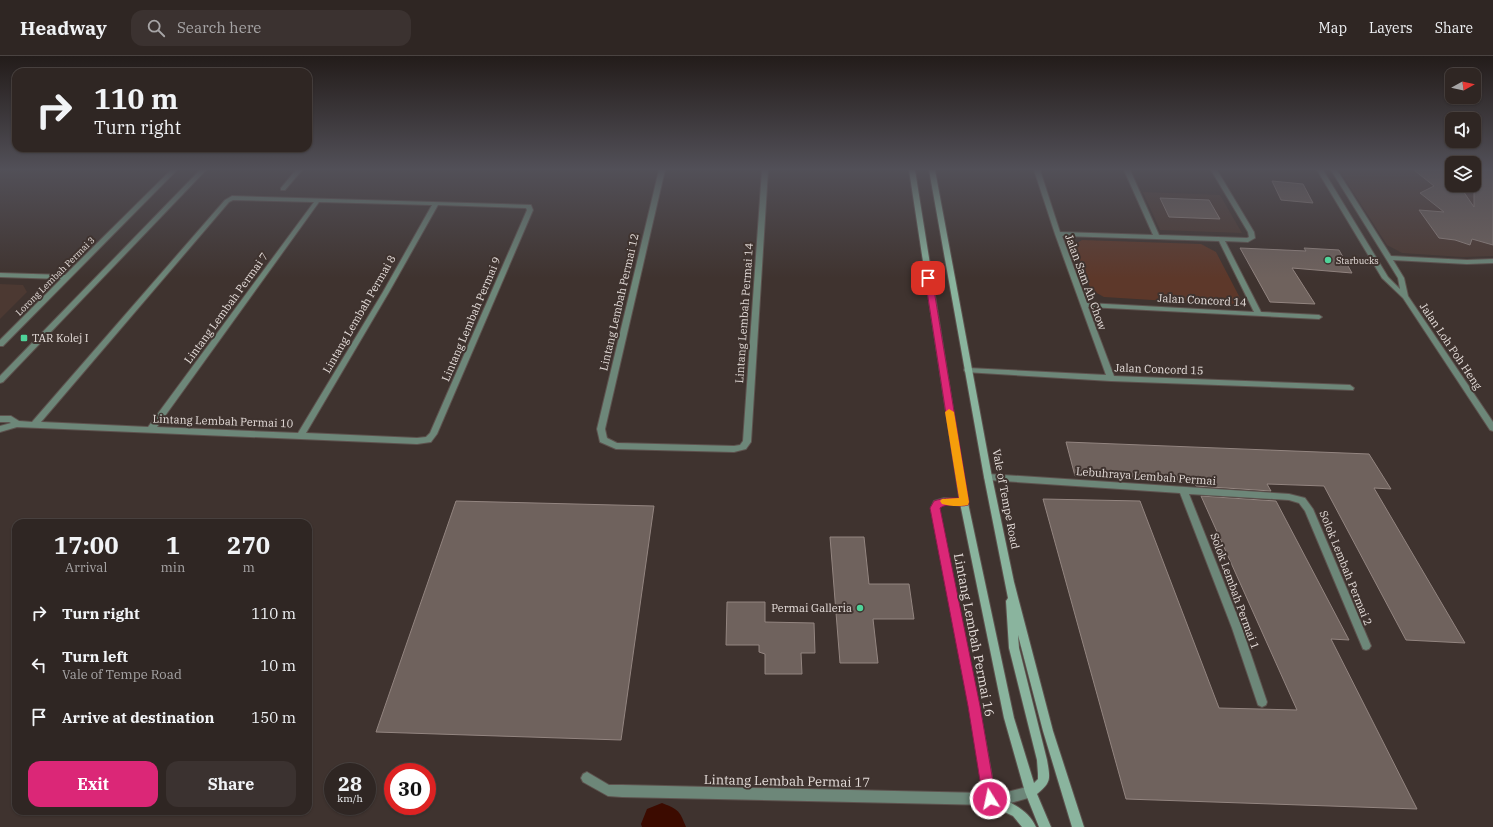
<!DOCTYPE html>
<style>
body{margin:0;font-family:"IBM Plex Serif",serif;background:#3b3230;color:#f1f3f6;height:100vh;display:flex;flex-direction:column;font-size:15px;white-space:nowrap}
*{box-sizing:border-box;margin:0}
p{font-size:13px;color:#a7a5a6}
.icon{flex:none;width:22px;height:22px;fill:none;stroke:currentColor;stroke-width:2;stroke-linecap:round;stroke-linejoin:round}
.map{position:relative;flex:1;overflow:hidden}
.side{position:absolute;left:12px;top:463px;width:300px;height:296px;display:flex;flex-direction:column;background:#2f2623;border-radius:12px;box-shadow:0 1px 3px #0004,0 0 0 1px #4a4341}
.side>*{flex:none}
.guide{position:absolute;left:12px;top:12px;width:300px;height:84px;border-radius:12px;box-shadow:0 1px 3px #0004,0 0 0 1px #4a4341;background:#2f2623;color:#f1f3f6;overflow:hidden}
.needle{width:26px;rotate:82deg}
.tools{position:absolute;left:1445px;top:12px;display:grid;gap:8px}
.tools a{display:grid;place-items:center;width:36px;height:36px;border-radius:8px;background:#2f2623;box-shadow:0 1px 3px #0004,0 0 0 1px #4a4341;font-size:20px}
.speed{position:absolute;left:324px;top:707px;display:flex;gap:8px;font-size:20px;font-weight:700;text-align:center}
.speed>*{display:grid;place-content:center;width:52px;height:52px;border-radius:50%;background:#2f2623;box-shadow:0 1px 3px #0004,0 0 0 1px #4a4341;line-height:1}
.speed small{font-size:10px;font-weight:400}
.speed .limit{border:6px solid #d22;background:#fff;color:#111}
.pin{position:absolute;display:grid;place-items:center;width:34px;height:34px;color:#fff;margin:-17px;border-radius:8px;box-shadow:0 2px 6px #0006}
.me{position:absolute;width:44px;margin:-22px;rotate:350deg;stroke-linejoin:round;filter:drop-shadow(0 0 3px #0008)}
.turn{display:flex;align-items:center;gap:14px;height:84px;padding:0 16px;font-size:18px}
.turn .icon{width:52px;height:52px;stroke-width:2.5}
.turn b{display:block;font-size:28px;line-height:34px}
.eta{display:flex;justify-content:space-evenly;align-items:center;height:68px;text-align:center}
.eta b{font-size:24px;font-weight:800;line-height:28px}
.action{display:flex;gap:8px;margin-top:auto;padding:8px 16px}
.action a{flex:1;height:46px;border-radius:12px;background:#db2777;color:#fff;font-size:16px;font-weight:800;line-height:46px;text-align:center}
.action a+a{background:#3b3230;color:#f1f3f6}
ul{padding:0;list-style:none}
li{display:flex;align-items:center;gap:12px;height:52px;padding:0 16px}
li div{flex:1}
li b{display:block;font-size:15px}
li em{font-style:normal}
header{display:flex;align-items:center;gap:24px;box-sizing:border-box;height:56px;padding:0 20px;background:#2f2623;border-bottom:1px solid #4a4341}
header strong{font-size:19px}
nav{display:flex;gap:22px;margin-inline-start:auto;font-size:14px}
.search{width:280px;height:36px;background:#3b3230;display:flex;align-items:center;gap:10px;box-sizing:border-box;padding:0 14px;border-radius:12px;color:#a7a5a6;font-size:15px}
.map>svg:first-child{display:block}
</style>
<header>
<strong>Headway</strong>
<div class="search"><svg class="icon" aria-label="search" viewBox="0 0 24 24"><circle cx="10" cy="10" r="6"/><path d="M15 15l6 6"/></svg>Search here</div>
<nav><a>Map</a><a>Layers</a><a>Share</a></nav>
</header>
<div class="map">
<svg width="1493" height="771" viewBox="0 0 1493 771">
<rect width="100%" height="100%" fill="#3f332f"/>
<path fill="#4c3932" d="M1339,114H1452V129H1474L1493,114V200L1462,201L1402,197L1387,189Z
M1143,136L1220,139L1242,177L1160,174Z
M0,228L23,229L27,236L0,263Z"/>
<path fill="#5d382a" d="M1082,184L1201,188L1216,196L1240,242L1232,249L1104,241L1091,234L1074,189Z"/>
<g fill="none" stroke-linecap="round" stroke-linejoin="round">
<path fill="#3c0b00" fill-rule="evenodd" d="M662,747C679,754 679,754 686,771H642L641,768L647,753Z"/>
</g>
<path fill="#6f625d" stroke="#938580" d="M1414,114H1448L1452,120V129H1459L1474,151V114H1493V189L1472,183L1470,189L1455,184L1439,182L1419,154L1444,156L1420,137L1434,130Z
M1272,125L1303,128L1313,147L1281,144Z
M1160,142L1209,144L1220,163L1169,161Z
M1240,192L1306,195L1304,192L1339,194L1352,217L1292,212L1315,248L1270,246Z
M1066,386L1369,398L1391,433L1374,432L1465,587L1406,584L1324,430L1267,428L1271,435L1196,430L1194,425L1075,420Z
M1201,440L1276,445L1349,584L1331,583L1417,753L1126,743L1043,443L1140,445L1219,652L1297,654Z
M456,445L654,450L621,684L376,676Z
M830,481H864L869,528H909L914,563H873L878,607H840Z
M727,546H765V566L814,567L815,597H801L802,618H765V598L759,596V589H726Z"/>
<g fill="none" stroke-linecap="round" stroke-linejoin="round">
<defs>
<path id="street" d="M171,114H177L3,290H0V284L61,223L0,221V217L65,219Z
M200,114H206L3,326L0,327V320Z
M296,114H302L285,134H281V132Z
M659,114H665L605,373L607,382L617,387L734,390L740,389L743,385L762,114H768L751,386L746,393L734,396L616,393L600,386L597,373Z
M1034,114H1040L1060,176L1153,179L1124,114H1130L1159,179L1247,182L1249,181L1248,176L1211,114H1217L1254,176L1255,182L1248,186L1225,185L1261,256L1319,259L1322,261L1319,263L1088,251L1114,320L1350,329L1354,332L1353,334L1111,325L965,316L964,314L965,312H968L1106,319L1055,178ZM1062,180L1219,185L1254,256L1087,247Z
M1317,114H1323L1388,221L1400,233L1398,222L1331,114H1337L1391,200L1467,204L1493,203V207L1467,208L1393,204L1404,222L1408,240L1493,366V375L1490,374L1403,242L1382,222Z
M232,140L531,149L533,154L437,378L431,386L417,388L17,371L0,376V370L11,367L9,366H0V360H11L19,365L32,366L225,144ZM233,144L314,146L148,371L41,366L229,146ZM319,146L432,149L383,236L298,377L157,371ZM438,149L526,152L527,154L430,377L426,381L417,382L306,377L389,236Z
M988,418L1289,438L1305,442L1313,453L1371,590L1369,593L1366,594L1363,593L1305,455L1299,447L1289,444L1189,438L1242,572L1267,646L1266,649L1262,651L1258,649L1257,646L1232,572L1180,437L988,424L985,423L984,421L985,419Z
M944,442L964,444L967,445L968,447L967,449L964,450L944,448L940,449L939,452L979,650L995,737L1007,736L1031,730L1035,732L1037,736L1035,740L1007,748L990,749L622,741L608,740L583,726L581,722L583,718L587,716L609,729H622L983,737L969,650L931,452L934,445Z"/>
<path id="secondary" d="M909,114H915L968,447L1014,662L1034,727L1038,723V718L1037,704L1009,592L1006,545L1008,542L984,421L929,114H935L992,421L1014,526L1053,675L1084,771H1072L1043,675L1018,579L1019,592L1047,704C1050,722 1052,726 1037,738L1051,771H1039L1025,736L1004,662L960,447Z
M990,737C1007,745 1028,752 1036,771H1022L1013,760L986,747L984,743L986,739Z"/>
</defs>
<use href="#street" stroke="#5d524e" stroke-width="2"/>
<use href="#secondary" stroke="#5d524e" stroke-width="2"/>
<use href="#street" fill="#6d8779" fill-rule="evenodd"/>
<use href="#secondary" fill="#8ab49e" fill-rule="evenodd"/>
</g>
<linearGradient id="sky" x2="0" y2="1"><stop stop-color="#231c1a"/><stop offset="0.51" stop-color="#525058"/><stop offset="1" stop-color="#525058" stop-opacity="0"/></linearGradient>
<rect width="1493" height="222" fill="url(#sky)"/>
<path fill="#db2777" stroke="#8e194d" d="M928,220L932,222L969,446L968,449C959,452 947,446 940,452L980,650L996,743L994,748L990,749L985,748L983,743L968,650L930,452L934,445C943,442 950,442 959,442L925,222Z"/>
<path fill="#f59e0b" d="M949,353L954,356L969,446L968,449C960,451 949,450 942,448L940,445L942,443L959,442L945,356Z"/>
<g fill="#4ed399" stroke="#3f332f" stroke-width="1.5">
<circle cx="1328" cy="204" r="4"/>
<rect x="20" y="278" width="8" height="8" rx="2"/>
<circle cx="860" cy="552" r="4"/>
</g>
<g text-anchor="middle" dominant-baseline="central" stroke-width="4" stroke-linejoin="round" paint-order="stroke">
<g font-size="9" fill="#e6dedb" stroke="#3f332f" text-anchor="start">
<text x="1336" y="204">Starbucks</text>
</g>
<g font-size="9" fill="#e6dedb" stroke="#3f332f">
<text transform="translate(55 220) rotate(-45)">Lorong Lembah Permai 3</text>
</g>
<g font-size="11" fill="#e6dedb" stroke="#3f332f">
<text transform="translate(1086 226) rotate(70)">Jalan Sam Ah Chow</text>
<text transform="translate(1202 244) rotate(3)">Jalan Concord 14</text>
<text transform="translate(619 246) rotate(-77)">Lintang Lembah Permai 12</text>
<text transform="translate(226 252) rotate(-54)">Lintang Lembah Permai 7</text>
<text transform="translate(744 257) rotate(-86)">Lintang Lembah Permai 14</text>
<text transform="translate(359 258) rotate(-60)">Lintang Lembah Permai 8</text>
<text transform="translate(471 263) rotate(-67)">Lintang Lembah Permai 9</text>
<text transform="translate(1451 290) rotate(56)">Jalan Loh Poh Heng</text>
<text transform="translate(1159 313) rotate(2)">Jalan Concord 15</text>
<text transform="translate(223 365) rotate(2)">Lintang Lembah Permai 10</text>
<text transform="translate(1146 420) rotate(4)">Lebuhraya Lembah Permai</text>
<text transform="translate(1006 443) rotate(79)">Vale of Tempe Road</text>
<text transform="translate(1346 512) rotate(68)">Solok Lembah Permai 2</text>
<text transform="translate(1235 535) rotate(70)">Solok Lembah Permai 1</text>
</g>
<g font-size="11" fill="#e6dedb" stroke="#3f332f" text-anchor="start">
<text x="32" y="282">TAR Kolej I</text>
<text x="852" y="552" text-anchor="end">Permai Galleria</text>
</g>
<g font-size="13" fill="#e6dedb" stroke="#3f332f">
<text transform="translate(974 579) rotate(79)">Lintang Lembah Permai 16</text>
<text transform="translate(787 725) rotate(1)">Lintang Lembah Permai 17</text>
</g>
</g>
</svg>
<div class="tools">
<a><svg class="needle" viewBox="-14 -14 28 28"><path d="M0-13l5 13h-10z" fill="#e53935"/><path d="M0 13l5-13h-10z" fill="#a7a5a6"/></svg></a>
<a><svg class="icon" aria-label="sound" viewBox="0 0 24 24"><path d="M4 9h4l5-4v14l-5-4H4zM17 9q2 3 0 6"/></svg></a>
<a><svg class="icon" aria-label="layers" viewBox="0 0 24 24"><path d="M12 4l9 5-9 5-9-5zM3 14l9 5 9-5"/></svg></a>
</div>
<div class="speed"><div>28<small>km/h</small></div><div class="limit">30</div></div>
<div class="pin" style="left:928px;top:222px;background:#d93025"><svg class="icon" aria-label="arrive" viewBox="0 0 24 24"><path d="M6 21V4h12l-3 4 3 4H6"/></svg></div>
<svg class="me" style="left:990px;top:743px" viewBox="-20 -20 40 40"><circle r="17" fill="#db2777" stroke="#fff" stroke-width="3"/><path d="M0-11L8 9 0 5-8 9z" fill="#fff"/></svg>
<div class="guide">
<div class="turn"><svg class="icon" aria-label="right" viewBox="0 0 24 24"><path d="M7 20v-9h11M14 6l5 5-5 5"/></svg><div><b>110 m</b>Turn right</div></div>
</div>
<section class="side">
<div class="eta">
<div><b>17:00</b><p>Arrival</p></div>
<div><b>1</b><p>min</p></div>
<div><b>270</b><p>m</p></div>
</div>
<ul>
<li><svg class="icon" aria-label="right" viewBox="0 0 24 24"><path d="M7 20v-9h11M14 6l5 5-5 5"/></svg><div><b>Turn right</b></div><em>110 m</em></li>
<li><svg class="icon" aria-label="left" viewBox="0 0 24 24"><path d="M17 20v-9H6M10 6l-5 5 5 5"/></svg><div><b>Turn left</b><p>Vale of Tempe Road</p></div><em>10 m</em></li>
<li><svg class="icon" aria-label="arrive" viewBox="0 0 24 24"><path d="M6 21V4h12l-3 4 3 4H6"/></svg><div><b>Arrive at destination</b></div><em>150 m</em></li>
</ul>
<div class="action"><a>Exit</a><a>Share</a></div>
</section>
</div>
